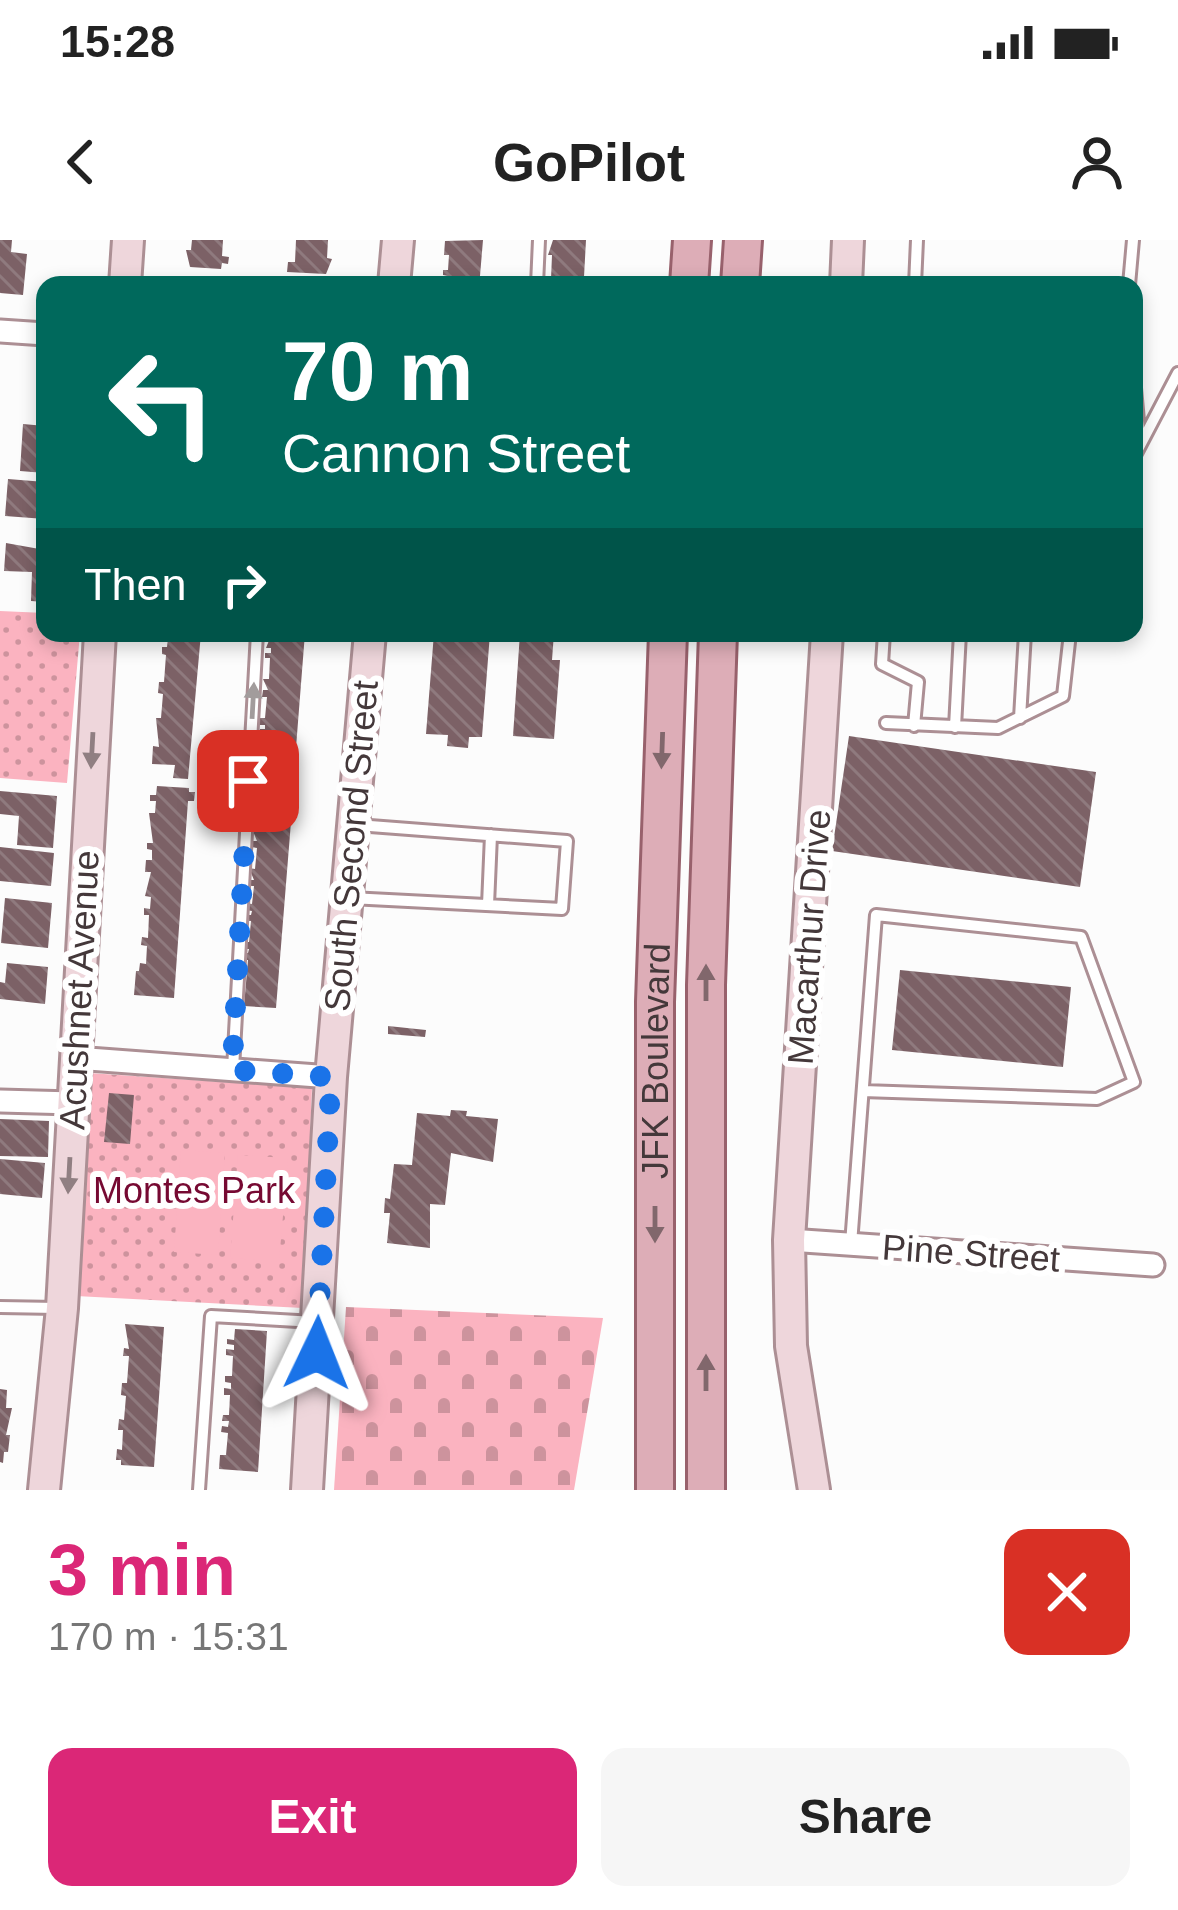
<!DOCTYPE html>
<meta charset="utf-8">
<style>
body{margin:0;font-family:Helvetica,sans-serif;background:#f6f6f6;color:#222;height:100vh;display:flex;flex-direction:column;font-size:45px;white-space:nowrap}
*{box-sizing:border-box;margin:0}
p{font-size:39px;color:#767676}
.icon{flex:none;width:66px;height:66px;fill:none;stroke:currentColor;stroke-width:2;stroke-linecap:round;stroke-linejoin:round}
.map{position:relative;height:1250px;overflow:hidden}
.drawer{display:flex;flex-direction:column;background:#fff;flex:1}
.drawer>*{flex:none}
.guide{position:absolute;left:36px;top:36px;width:1107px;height:366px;border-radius:24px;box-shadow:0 6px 18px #0003;background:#00695c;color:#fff;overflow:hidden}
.pin{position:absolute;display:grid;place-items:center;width:102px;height:102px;color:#fff;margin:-51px;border-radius:24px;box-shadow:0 6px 18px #0006}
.me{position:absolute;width:132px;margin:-66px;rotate:2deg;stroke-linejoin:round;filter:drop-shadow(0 0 9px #0008)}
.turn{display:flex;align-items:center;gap:42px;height:252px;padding:0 48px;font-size:54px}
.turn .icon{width:156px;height:156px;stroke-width:2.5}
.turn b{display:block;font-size:84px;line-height:102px}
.then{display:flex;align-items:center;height:114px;padding:0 48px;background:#0003;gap:24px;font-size:45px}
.round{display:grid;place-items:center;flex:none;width:126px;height:126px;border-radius:24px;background:#f6f6f6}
.headline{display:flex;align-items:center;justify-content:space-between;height:204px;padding:0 48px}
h1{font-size:72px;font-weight:800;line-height:90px;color:#db2777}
.cta{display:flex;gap:24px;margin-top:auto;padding:24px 48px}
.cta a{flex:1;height:138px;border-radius:24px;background:#db2777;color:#fff;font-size:48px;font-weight:800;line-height:138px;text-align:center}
.cta a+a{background:#f6f6f6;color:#222}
.status{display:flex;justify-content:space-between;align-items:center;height:84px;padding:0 60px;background:#fff;direction:ltr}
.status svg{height:33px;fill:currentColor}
header{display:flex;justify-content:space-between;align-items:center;height:156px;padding:0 48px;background:#fff;font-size:54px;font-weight:800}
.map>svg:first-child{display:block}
</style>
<div class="status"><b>15:28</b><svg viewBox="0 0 49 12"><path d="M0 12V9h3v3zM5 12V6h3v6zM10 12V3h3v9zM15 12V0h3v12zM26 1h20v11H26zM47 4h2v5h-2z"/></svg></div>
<header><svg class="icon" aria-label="back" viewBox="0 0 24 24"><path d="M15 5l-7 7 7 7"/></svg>GoPilot<svg class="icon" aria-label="person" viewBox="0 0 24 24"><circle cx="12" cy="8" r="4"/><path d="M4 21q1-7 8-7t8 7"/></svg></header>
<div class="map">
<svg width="1178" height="1250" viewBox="0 0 1178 1250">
<defs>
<pattern id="cemetery-stones" width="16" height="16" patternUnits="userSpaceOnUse" patternTransform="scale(3)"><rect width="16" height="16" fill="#fbb3c0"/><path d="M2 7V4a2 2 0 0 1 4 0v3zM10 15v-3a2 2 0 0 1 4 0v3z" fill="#cd939d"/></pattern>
<pattern id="park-dots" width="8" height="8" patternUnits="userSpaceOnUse" patternTransform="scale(3)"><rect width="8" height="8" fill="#fbb3c0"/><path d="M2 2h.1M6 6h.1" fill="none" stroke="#cd939d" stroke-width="1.8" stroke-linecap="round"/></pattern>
<pattern id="building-back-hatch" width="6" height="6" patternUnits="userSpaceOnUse" patternTransform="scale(3)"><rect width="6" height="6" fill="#7c6166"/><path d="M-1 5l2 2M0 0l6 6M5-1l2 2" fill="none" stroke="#8f7a7e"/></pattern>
</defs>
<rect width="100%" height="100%" fill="#fcfcfc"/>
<path fill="url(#cemetery-stones)" d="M346,1067L603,1078L574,1250H334Z"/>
<path fill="url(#park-dots)" d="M0,371L45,373V393H80L67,543L0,538Z
M89,833L312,848L303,1068L76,1056Z"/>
<path fill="#fbb3c0" d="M181,910L225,913L218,1015L174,1012Z
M238,915L288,918L279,1022L230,1018Z"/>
<path fill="url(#building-back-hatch)" d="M0,0H12L11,12L27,14L23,55L0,53Z
M192,0H223L222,16L229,17L228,24L222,23L221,29L190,27L186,10H191Z
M296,0H328L327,18L332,19L326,34L287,32L288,22H295Z
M483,0L480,36H486V43L447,45L448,36L443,35V30H448L449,15H444L445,1Z
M553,0H586L584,37L589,38V45H546V39H551L552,15H548Z
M23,184L45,186V233L20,231Z
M8,239L45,242V279L5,276Z
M6,303L45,310V362L31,361L32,332L4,331Z
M161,393H201L188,539L173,538L175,525L152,524L153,506L159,507L156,478H161L163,454L158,453L159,442H164L166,415L162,414V407H167L168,398L161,397Z
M272,393H305L294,533L256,530L257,525H262L257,521L258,517H262L264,494H259L260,489H265V485H260V478H265L267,457H262L263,450H268L263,439H269L270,418H265V413H271V408H266Z
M434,393H490L482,497H469L468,508L447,506L448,495L426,494Z
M520,393H554L552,420H560L554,499L513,496Z
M849,496L1096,532L1080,647L832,611Z
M157,546L189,548V552H195L194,561H188L174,758L134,755L136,731H139L140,723L146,724L147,706L141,705L142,697L148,698L149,675H144V668L150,669L151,657L145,656L151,632H145L146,620H152V610L147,609V603H153L149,573H155L156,561H150V555H156Z
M0,551L57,556L53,608L17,605L19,576L0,574Z
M255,554L293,557L276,768L244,766L248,720H243V713H248L249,709H243L244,702H249L251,681H245V675H251L252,671L246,670V663L252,664L254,646H248V640H254L249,628L255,629L257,608L251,607V601H257L252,589L258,590L260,567H254L261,558H254Z
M0,607L54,613L51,646L0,641Z
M5,658L52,663L48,708L1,703Z
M7,723L48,727L45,764L0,759V742L5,743Z
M900,730L1071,747L1063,827L892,810Z
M388,786L426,790L425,797L388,794Z
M109,853L134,855L130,904L104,902Z
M451,870L467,871L466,876L498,879L493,922L451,913L445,965L430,964V1008L387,1003L390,973H384L385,958L390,959L394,924L412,925L417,873L450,876Z
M0,879L49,881L48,917L0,916Z
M0,919L45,923L42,958L0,954Z
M125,1084L164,1087L154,1227L121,1225V1220H116L117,1209L122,1210L123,1190H118L119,1179L124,1180L126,1156L121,1155L122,1143H127L129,1116H123L124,1108L129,1109Z
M235,1089L267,1091L258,1232L219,1229L220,1215H226L228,1193L221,1192L222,1186L228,1187L229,1181H222L223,1175H229L230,1155H224V1148L231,1149V1143L225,1142V1136H232L233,1116L226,1115V1109L234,1110V1105L227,1104V1099L234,1100Z
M0,1149L7,1150L6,1168H12L6,1195H10L8,1212H4L3,1223L0,1222Z"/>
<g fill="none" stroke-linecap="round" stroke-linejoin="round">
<defs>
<path id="lane" d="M537,45L539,0
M915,45L917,0
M1129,45L1133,0
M1134,137L1140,203
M1134,217L1178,133
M884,393L882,424L918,442L914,486
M1020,478L1025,393
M886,483L998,488L1063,456L1070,393
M955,487L960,393
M350,658L562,669L567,601L357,585
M488,665L491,595
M233,829L257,393
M851,1004L876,675L1081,697L1134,842L1097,859L863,851
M0,1067L57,1068
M199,1250L211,1076L315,1082"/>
<path id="street" d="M0,91L45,94
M75,818L331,837
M0,861L73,863
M789,1000L1153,1025"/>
<path id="secondary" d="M125,45L128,0
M394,45L398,0
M846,45L848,0
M44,1250L62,1068L100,393
M307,1250L331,837L370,393
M814,1250L791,1106L789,1000L827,393"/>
<g id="primary">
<path d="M689,45L692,0"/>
<path d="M740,45L743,0"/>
<path id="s1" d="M655,1250V762L668,393"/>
<path d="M706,1250V745L718,393"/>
</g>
</defs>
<use href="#lane" stroke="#ac8f94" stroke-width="16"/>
<use href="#street" stroke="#ac8f94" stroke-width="27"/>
<use href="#secondary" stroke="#ac8f94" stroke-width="36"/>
<use href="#primary" stroke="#98616c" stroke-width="42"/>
<use href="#lane" stroke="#fff" stroke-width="10"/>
<use href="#street" stroke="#fff" stroke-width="21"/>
<use href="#secondary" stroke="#eed6db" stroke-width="30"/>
<use href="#primary" stroke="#ddadb7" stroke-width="36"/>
</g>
<defs><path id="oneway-solid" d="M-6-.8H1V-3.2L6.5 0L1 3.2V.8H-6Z" transform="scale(3)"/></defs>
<use fill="#a29c9c" href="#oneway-solid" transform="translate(253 461) rotate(-87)"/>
<g fill="#907f82">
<use href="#oneway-solid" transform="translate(92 510) rotate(93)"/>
<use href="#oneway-solid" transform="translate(69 935) rotate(93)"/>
</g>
<g fill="#81676c">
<use href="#oneway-solid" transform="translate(662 510) rotate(92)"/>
<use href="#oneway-solid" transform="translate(706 743) rotate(-90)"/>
<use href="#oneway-solid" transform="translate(655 984) rotate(90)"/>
<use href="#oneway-solid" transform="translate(706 1133) rotate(-90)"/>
</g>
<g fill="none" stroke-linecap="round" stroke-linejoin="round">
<path stroke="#1a73e8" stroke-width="21" stroke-dasharray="0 37.8" d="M248,541L232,830L331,837L317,1113"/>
</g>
<g text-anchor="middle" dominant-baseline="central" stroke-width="12" stroke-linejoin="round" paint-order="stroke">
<g font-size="36" fill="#44383a" stroke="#fff">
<text transform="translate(351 606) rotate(-85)">South Second Street</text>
<text transform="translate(809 697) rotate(-86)">Macarthur Drive</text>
<text transform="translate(79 750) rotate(-87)">Acushnet Avenue</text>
<text stroke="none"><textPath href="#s1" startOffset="429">JFK Boulevard</textPath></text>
<text transform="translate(971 1013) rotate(4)">Pine Street</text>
</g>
<g font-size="36" fill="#760932" stroke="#fff">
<text x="194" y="950">Montes Park</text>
</g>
</g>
</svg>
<div class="pin" style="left:248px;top:541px;background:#d93025"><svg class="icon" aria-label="arrive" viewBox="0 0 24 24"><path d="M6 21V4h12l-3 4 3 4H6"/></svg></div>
<svg class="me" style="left:317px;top:1113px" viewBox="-20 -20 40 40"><path d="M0-17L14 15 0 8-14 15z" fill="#1a73e8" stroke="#fff" stroke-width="4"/></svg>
<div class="guide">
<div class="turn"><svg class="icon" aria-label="left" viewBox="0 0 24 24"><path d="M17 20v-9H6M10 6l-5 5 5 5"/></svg><div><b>70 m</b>Cannon Street</div></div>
<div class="then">Then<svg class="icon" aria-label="right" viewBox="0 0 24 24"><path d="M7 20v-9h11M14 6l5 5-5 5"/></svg></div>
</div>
</div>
<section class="drawer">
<div class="headline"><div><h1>3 min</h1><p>170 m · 15:31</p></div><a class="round" style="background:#d93025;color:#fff"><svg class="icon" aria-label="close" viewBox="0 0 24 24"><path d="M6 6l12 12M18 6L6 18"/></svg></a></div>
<div class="cta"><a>Exit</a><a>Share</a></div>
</section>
